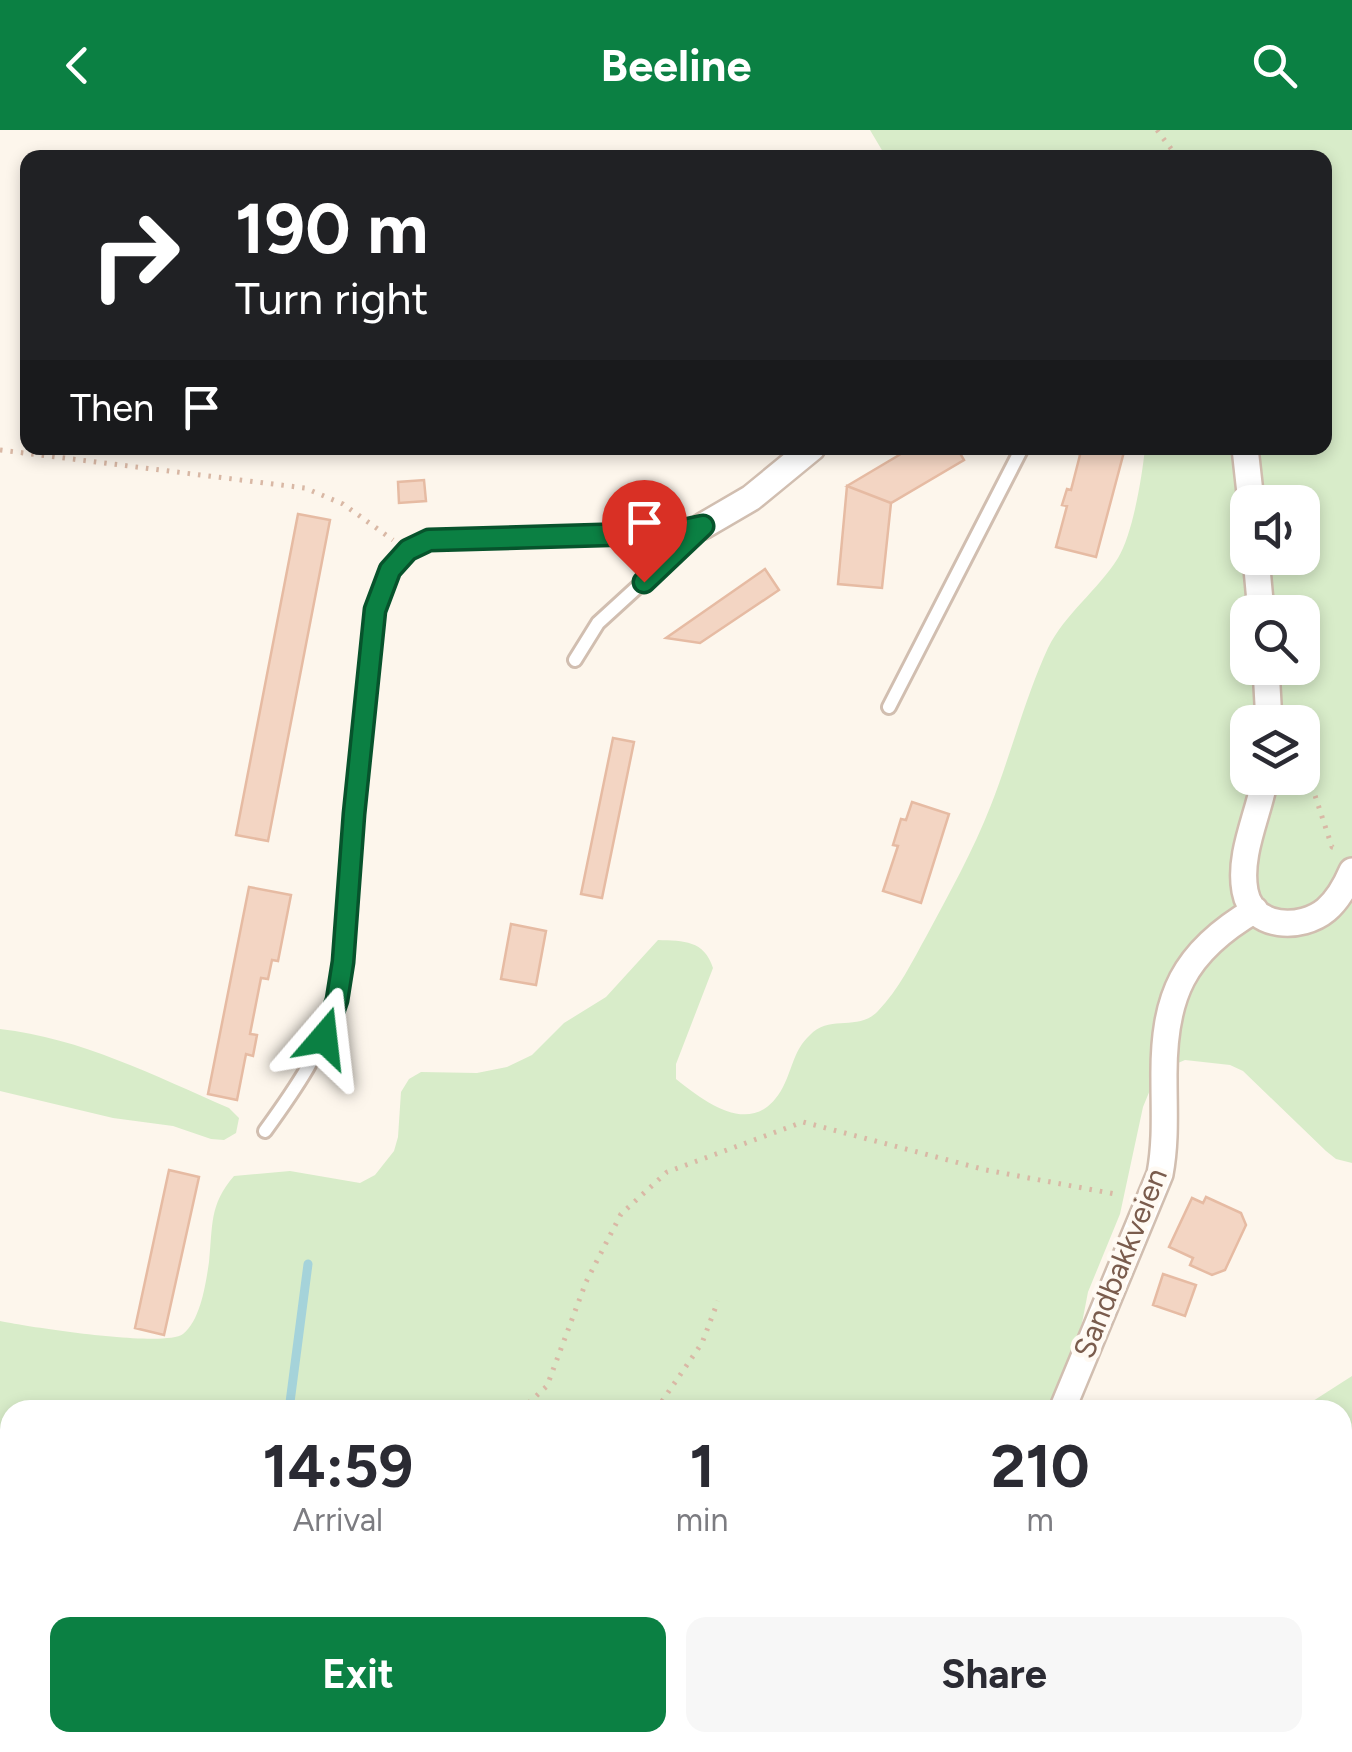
<!DOCTYPE html>
<style>
body{margin:0;font-family:Figtree,sans-serif;background:#f7f7f7;color:#2b2b33;height:100vh;display:flex;flex-direction:column;font-size:38px;white-space:nowrap}
*{box-sizing:border-box;margin:0}
p{font-size:32px;color:#7c7c81}
.icon{flex:none;width:55px;height:55px;fill:none;stroke:currentColor;stroke-width:2;stroke-linecap:round;stroke-linejoin:round}
.map{position:relative;flex:1;overflow:hidden}
.panel{position:absolute;left:0px;top:1270px;width:1352px;height:352px;display:flex;flex-direction:column;background:#fff;border-radius:30px 30px 0 0;box-shadow:0 5px 15px #0003}
.panel>*{flex:none}
.banner{position:absolute;left:20px;top:20px;width:1312px;height:305px;border-radius:20px;box-shadow:0 5px 15px #0003;background:#202124;color:#fff;overflow:hidden}
.buttons{position:absolute;left:1230px;top:355px;display:grid;gap:20px}
.buttons a{display:grid;place-items:center;width:90px;height:90px;border-radius:20px;background:#fff;box-shadow:0 5px 15px #0003;font-size:50px}
.pin{position:absolute;display:grid;place-items:center;width:85px;height:85px;color:#fff;margin:-102px -42px;border-radius:50% 50% 50% 0;rotate:-45deg;box-shadow:0 0 10px #0007}
.pin .icon{rotate:45deg}
.me{position:absolute;width:110px;margin:-55px;rotate:17deg;stroke-linejoin:round;filter:drop-shadow(0 0 8px #0008)}
.turn{display:flex;align-items:center;gap:35px;height:210px;padding:0 50px;font-size:45px}
.turn .icon{width:130px;height:130px;stroke-width:2.5}
.turn b{display:block;font-size:70px;line-height:85px}
.then{display:flex;align-items:center;height:95px;padding:0 50px;background:#0003;gap:20px;font-size:38px}
.eta{display:flex;justify-content:space-evenly;align-items:center;height:170px;text-align:center}
.eta b{font-size:60px;font-weight:700;line-height:70px}
.cta{display:flex;gap:20px;margin-top:auto;padding:20px 50px}
.cta a{flex:1;height:115px;border-radius:20px;background:#0b8043;color:#fff;font-size:40px;font-weight:700;line-height:115px;text-align:center}
.cta a+a{background:#f7f7f7;color:#2b2b33}
header{display:flex;justify-content:space-between;align-items:center;height:130px;padding:0 50px;background:#0b8043;color:#fff;font-size:45px;font-weight:700}
.map>svg:first-child{display:block}
</style>
<header><svg class="icon" aria-label="back" viewBox="0 0 24 24"><path d="M15 5l-7 7 7 7"/></svg>Beeline<svg class="icon" aria-label="search" viewBox="0 0 24 24"><circle cx="10" cy="10" r="6"/><path d="M15 15l6 6"/></svg></header>
<div class="map">
<svg width="1352" height="1622" viewBox="0 0 1352 1622">
<rect width="100%" height="100%" fill="#fdf6ec"/>
<path fill="#d8ecc9" fill-rule="evenodd" d="M870,0H1352V1033L1336,1029L1326,1021L1243,941L1230,935L1185,930L1171,936L1150,960L1143,977L1120,1084L1088,1162L1082,1193L1070,1227L1065,1257L1072,1271L1082,1280H10V1612L693,1613L681,1622H0V1191C29,1197 164,1218 183,1204C201,1190 206,1152 209,1132C213,1095 209,1075 234,1046L290,1041L360,1053L375,1045L394,1021L398,1007L401,962L409,949L421,942L477,943L507,937L532,925L564,893L606,867L658,810C684,811 704,810 713,838L676,934V949C707,974 755,1010 783,957C793,938 793,921 810,905C830,884 858,902 878,881C899,859 912,832 927,805C950,762 973,721 991,675C1011,624 1025,568 1048,518C1065,484 1098,460 1118,428C1133,403 1142,347 1145,318H1325V28L886,27ZM1248,372H1302V428H1248ZM1248,482H1302V538H1248ZM1248,592H1302V648H1248Z
M0,899C81,908 155,946 229,978L239,988L236,1003L224,1010L211,1009L173,996L113,988L0,961Z
M1352,1246V1493L1342,1492V1280H1299Z
M1034,1612L1059,1622H719L703,1613Z"/>
<g fill="none" stroke-linecap="round" stroke-linejoin="round">
<path stroke="#a5d3da" stroke-width="9" d="M289,1280L308,1134
M269,1612V1622"/>
</g>
<path fill="#f3d5c3" stroke="#e6bba3" stroke-width="2.5" d="M911,318H957L964,330L891,373L847,356Z
M1078,318H1125L1096,427L1056,417L1067,376L1062,375L1067,359L1071,360L1080,325L1076,323Z
M424,350L426,371L399,373L398,352Z
M847,356L891,373L882,458L838,454Z
M298,384L330,390L268,711L236,705Z
M765,439L779,460L700,513L666,508Z
M613,608L634,612L602,768L581,764Z
M912,672L949,684L921,773L883,761L898,716L893,715L901,689L906,690Z
M249,757L291,765L278,831L272,830L268,849L261,848L250,904L257,905L253,926L246,924L237,970L208,964Z
M511,794L546,801L536,855L501,849Z
M169,1040L199,1047L164,1205L135,1198Z
M1206,1067L1241,1083L1246,1095L1225,1140L1212,1145L1190,1135L1193,1128L1169,1117L1192,1068L1203,1073Z
M1163,1144L1196,1155L1185,1186L1153,1175Z"/>
<g fill="none" stroke-linecap="round" stroke-linejoin="round">
<defs>
<path id="service" d="M575,530L598,493L702,398
M889,577L1022,318
M265,1001C294,961 324,918 337,870L375,479C384,445 398,426 429,410L670,403L703,396
M1342,1467L1352,1469"/>
<path id="minor" d="M1245,318L1251,372
M703,396L751,368L812,318
M1256,428L1261,482
M1266,538L1269,592
M1265,648C1259,684 1238,724 1245,761C1252,800 1302,800 1326,780C1338,770 1346,755 1352,741
M1062,1280L1160,1044C1166,1012 1164,982 1164,949C1163,866 1183,822 1255,780
M762,1622L769,1612"/>
</defs>
<use href="#service" stroke="#d1beb0" stroke-width="18"/>
<use href="#minor" stroke="#d1beb0" stroke-width="30"/>
<path stroke="#d9b8a5" stroke-width="5" stroke-dasharray="2.5 8" stroke-linecap="butt" d="M1157,0L1178,28
M0,320L305,358L343,374L393,410
M1302,626L1332,717L1340,719
M521,1280L547,1256L586,1152L621,1084L667,1042L803,992L986,1040L1115,1064
M656,1280L702,1213L718,1171
M317,1612L320,1622
M123,1622L125,1612
M355,1622L380,1612
M464,1622L466,1612"/>
<use href="#service" stroke="#fff" stroke-width="12"/>
<use href="#minor" stroke="#fff" stroke-width="25"/>
</g>
<g fill="none" stroke-linecap="round" stroke-linejoin="round">
<defs>
<path id="route" d="M324,908L337,870L343,832L354,684L375,480L390,440L408,420L429,410L670,403L703,396L644,452"/>
</defs>
<use href="#route" stroke="#07532c" stroke-width="25"/>
<use href="#route" stroke="#0b8043" stroke-width="18"/>
</g>
<g text-anchor="middle" dominant-baseline="central" stroke-width="9" stroke-linejoin="round" paint-order="stroke">
<g font-size="30" fill="#7a5c4d" stroke="#fffaf3">
<text transform="translate(1120 1133) rotate(-68)">Sandbakkveien</text>
</g>
</g>
</svg>
<div class="buttons">
<a><svg class="icon" aria-label="sound" viewBox="0 0 24 24"><path d="M4 9h4l5-4v14l-5-4H4zM17 9q2 3 0 6"/></svg></a>
<a><svg class="icon" aria-label="search" viewBox="0 0 24 24"><circle cx="10" cy="10" r="6"/><path d="M15 15l6 6"/></svg></a>
<a><svg class="icon" aria-label="layers" viewBox="0 0 24 24"><path d="M12 4l9 5-9 5-9-5zM3 14l9 5 9-5"/></svg></a>
</div>
<div class="pin" style="left:644px;top:452px;background:#d93025"><svg class="icon" aria-label="arrive" viewBox="0 0 24 24"><path d="M6 21V4h12l-3 4 3 4H6"/></svg></div>
<svg class="me" style="left:324px;top:908px" viewBox="-20 -20 40 40"><path d="M0-17L14 15 0 8-14 15z" fill="#0b8043" stroke="#fff" stroke-width="4"/></svg>
<div class="banner">
<div class="turn"><svg class="icon" aria-label="right" viewBox="0 0 24 24"><path d="M7 20v-9h11M14 6l5 5-5 5"/></svg><div><b>190 m</b>Turn right</div></div>
<div class="then">Then<svg class="icon" aria-label="arrive" viewBox="0 0 24 24"><path d="M6 21V4h12l-3 4 3 4H6"/></svg></div>
</div>
<section class="panel">
<div class="eta">
<div><b>14:59</b><p>Arrival</p></div>
<div><b>1</b><p>min</p></div>
<div><b>210</b><p>m</p></div>
</div>
<div class="cta"><a>Exit</a><a>Share</a></div>
</section>
</div>
